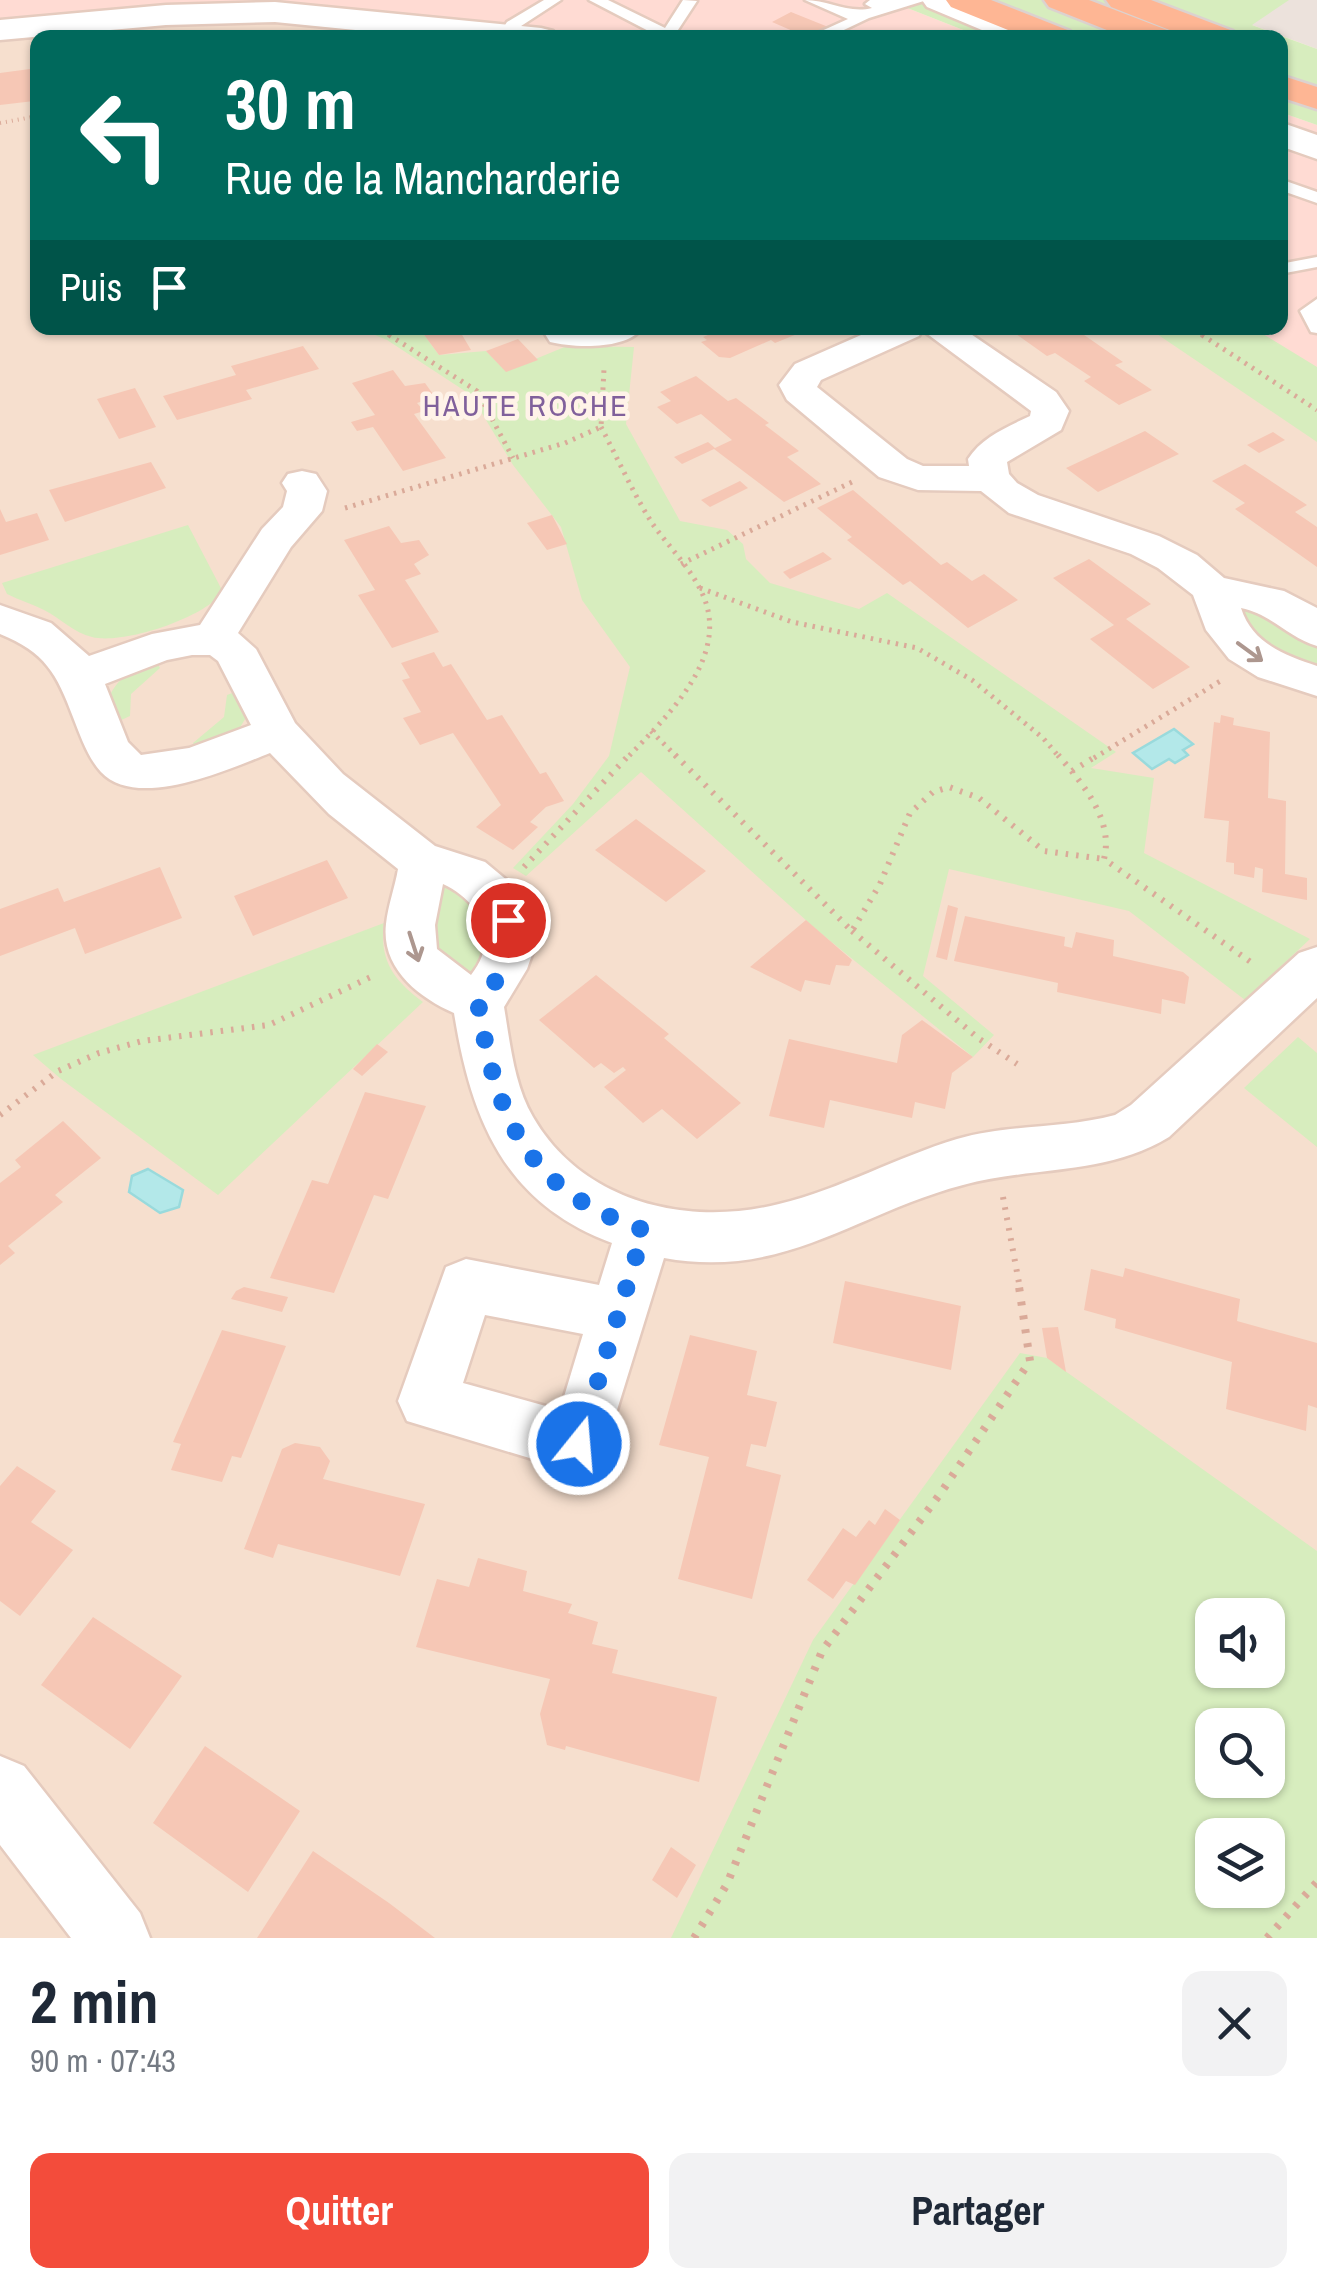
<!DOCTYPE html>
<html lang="fr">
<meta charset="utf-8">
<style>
body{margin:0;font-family:"Archivo Narrow",sans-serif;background:#f2f2f3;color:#1f2937;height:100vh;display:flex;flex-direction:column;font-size:38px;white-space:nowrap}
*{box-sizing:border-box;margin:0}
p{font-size:32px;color:#747a83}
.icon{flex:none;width:55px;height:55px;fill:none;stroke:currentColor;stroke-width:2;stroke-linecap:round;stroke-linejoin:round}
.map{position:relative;height:1938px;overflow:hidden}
.panel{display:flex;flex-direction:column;background:#fff;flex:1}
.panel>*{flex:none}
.hud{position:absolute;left:30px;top:30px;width:1258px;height:305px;border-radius:20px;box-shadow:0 2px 8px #0004;background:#00695c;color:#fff;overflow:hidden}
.controls{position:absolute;left:1195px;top:1598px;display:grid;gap:20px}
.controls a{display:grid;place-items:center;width:90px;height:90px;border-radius:20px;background:#fff;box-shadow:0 2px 8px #0004;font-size:50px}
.pin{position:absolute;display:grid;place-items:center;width:85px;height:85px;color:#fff;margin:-42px;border:5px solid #fff;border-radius:50%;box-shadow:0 2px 10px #0007}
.me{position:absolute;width:110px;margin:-55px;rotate:17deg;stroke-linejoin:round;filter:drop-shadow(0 0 8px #0008)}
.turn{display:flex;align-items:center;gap:35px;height:210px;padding:0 30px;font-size:45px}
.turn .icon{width:130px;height:130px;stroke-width:2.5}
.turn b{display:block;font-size:70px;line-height:85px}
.then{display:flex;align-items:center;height:95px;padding:0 30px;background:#0003;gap:20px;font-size:38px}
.round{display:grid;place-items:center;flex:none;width:105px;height:105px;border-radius:20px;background:#f2f2f3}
.summary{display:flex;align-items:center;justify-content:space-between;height:170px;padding:0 30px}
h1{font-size:60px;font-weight:700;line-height:75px}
.action{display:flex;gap:20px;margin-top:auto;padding:20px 30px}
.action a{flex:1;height:115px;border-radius:20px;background:#f34c3b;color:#fff;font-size:40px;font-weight:700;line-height:115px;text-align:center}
.action a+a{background:#f2f2f3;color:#1f2937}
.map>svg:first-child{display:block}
</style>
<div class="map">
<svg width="1317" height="1938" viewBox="0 0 1317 1938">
<rect width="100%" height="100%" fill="#feefe0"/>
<path fill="#f6dfce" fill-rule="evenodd" d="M296,19L491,37L38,38V328H1201L1317,404V1938H0V38L168,24ZM1212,1615H1268V1670H1212ZM1212,1725H1268V1780H1212ZM1212,1835H1268V1890H1212Z"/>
<path fill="#ffdbd3" d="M0,0H887L981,37L546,38L332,17L0,30Z
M1280,112L1317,125V404L1201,328H1280Z"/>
<path fill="#ece2dc" d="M1184,0H1317V49L1277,34Z"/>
<path fill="#d7edbe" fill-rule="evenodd" d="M887,0H1289L1252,25L1317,49V125L1280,112V38L981,37Z
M358,328H419L439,355L486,351L506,371L567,346L634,347L626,424L680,521L727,530L743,544L746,559L770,583L859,609L887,593L1116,752L1091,768L1154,778L1144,853L1310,939L1245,1000L1129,911L949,869L923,976L994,1035L973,1057L818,931L641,772L526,876L513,868L573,804L609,756L630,667L582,600L561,527L513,465L471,395L387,340Z
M1148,328H1253L1317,367V442Z
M188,525L223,592C204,618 123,645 92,637C74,633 60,618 44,610C32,604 19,600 7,594L2,583Z
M1244,603L1317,644V667L1256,649L1237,605Z
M157,663L160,668L131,694L130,716L117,722L109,697C120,674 134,671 157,663Z
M240,690L247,716L239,729L197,750L193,743L224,717L227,695Z
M444,886H459L499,934L470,982L433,962L429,893Z
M384,923C379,961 394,980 423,1002L218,1195L61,1079L33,1055Z
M1298,1037L1317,1053V1147L1244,1088Z
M1020,1353L1047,1358L1317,1551V1938H671L813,1640ZM1212,1615H1268V1670H1212ZM1212,1725H1268V1780H1212ZM1212,1835H1268V1890H1212Z"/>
<path fill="#b3e8e9" stroke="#99dadc" stroke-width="2.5" d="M1174,729L1193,744L1183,750L1188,755L1175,763L1169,759L1152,769L1133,753Z
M148,1169L183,1190L179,1207L160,1213L129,1192L132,1176Z"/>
<path fill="#f6c7b5" d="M791,12L853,37L809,38L772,22Z
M30,69L34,101L0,105V73Z
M419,328H458L471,350L439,355Z
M725,328H812L775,343L771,340L730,358L719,357L701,342L707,340L703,337Z
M1017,328H1074L1123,362L1115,365L1152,390L1119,405L1084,381L1091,377L1055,353L1047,356L1013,332L1019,329Z
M518,339L538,360L506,372L486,351Z
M303,346L319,369L246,390L252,399L177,420L163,396L236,375L231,366Z
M393,370L405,386L425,383L435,397L417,403L424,411L414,414L446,458L403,471L373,427L357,431L351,422L375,415L352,383Z
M696,376L728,401L736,398L769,423L765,425L799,451L787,457L821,484L784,502L714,449L682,464L674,457L708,442L715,448L732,440L701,414L677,424L657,407L671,401L660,392Z
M135,388L156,427L119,439L97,399Z
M1145,431L1179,454L1098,492L1066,468Z
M1273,432L1285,440L1259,453L1247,445Z
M151,462L166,488L65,522L49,490Z
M1245,464L1307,505L1295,512L1317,527V567L1235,509L1245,503L1212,481Z
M740,481L748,488L710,507L701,500Z
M853,490L941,565L947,562L972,581L984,574L1018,600L968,628L910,581L903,585L847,540L852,537L817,508Z
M0,509L6,522L37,513L49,540L0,555Z
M552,515L567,544L547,550L527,523Z
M389,526L401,543L419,540L429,555L414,564L421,574L405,580L439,632L392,648L358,595L375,590L344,540Z
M823,552L832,559L790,579L783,572Z
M1089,559L1151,604L1126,619L1190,667L1153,689L1090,639L1114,625L1053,578Z
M434,652L443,667L451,664L487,720L502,715L540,774L546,772L564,801L546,807L530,822L538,827L513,850L476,827L501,805L453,733L420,745L403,718L421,712L402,680L410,678L401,663Z
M1221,715L1234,718L1233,725L1270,732L1268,798L1286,801L1285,874L1307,878V900L1262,892L1263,869L1255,867L1254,878L1234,874V863L1226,862L1229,821L1204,818L1214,722L1220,723Z
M636,819L706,871L666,902L595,850Z
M327,860L348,898L253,936L234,896Z
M160,867L182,918L85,954L75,928L0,956V909L58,888L64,902Z
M948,905L958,908L947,960L936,957Z
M965,916L1065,937L1064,946L1072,948L1076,932L1114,940L1113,956L1183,972L1189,977L1185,1004L1162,999L1161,1014L1057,992L1058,983L954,961Z
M806,920L852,960L849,966L836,965L830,985L805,980L801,992L750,967Z
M596,975L669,1034L664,1038L741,1103L697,1139L662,1109L643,1123L604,1087L626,1070L623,1067L614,1073L601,1063L594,1068L539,1020Z
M922,1020L973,1057L952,1073L945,1109L915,1102L912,1118L830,1100L824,1128L769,1116L789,1039L897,1063L902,1035Z
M377,1044L388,1052L362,1076L353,1069Z
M365,1092L426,1106L388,1199L374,1195L334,1293L270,1278L312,1180L328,1184Z
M63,1121L101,1158L55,1195L63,1202L8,1246L15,1253L0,1265V1183L21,1167L15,1160Z
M1125,1268L1240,1299L1237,1321L1317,1343V1408L1308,1405L1306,1431L1226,1409L1232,1362L1115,1328L1116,1319L1084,1310L1091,1269L1123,1277Z
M845,1281L961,1306L951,1370L833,1343Z
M244,1287L288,1297L282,1312L231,1299L236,1291Z
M1058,1327L1066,1372L1047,1358L1042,1328Z
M222,1330L286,1346L241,1458L232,1456L222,1482L171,1470L181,1444L173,1442Z
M690,1335L757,1351L747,1395L777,1402L766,1447L751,1444L746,1466L781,1475L752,1599L678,1579L709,1457L659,1445Z
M295,1443L320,1447L330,1461L323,1479L425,1504L400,1576L278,1544L273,1558L244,1549L282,1449Z
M17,1466L56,1491L31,1522L73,1550L20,1616L0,1601V1486Z
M885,1509L900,1520L855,1585L846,1581L833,1599L807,1580L843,1528L856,1537L869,1520L875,1525Z
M478,1558L527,1571L523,1591L572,1604L568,1613L598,1622L592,1644L618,1650L612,1673L717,1697L699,1782L566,1746L565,1750L547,1745L540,1714L550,1679L416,1647L437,1579L469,1587Z
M93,1617L182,1676L130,1749L41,1685Z
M205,1746L300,1811L248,1892L153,1823Z
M671,1847L696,1865L677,1898L652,1880Z
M313,1851L389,1903L435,1938H257Z"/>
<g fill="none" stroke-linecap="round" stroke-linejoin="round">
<defs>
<path id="service" d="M544,0H561L518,28L512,36H502L500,33L507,22Z
M589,0H608L665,28L683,0L697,1L676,33L682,38H662Z
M805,0C829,0 848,14 872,8L865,4L870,0H927L869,18L827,38H806L848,19Z
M1280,179L1317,192V203L1280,190Z
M1317,257V267L1280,274V264Z
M1317,299V333L1311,332L1300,311Z"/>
<path id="minor" d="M549,328H642C627,350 574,348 550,342L545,334Z
M877,328H962L1056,392L1069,411L1061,430L1007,462L1009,474L1017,483L1038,495L1159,536L1197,555L1224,578L1284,591L1317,608V646C1289,638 1271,614 1241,608C1252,643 1284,655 1317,666V696L1258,677L1229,659L1206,630L1193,595L1158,568L1131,554L1009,513L981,491L918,490L879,477L787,400L779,385L795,364ZM922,330L1031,411L1030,416C1007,427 982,437 968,459L969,466H923L907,459L817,387L821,380L919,336Z
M302,471L316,474L327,491L322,511L291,547L238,633L256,649L295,723L343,774L435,846L485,862L514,886L532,920L535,946L527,969L504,1007C510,1042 514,1085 533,1117C583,1203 688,1227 779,1204C841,1189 897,1157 957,1139C1009,1124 1063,1129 1115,1115L1131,1105L1299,953L1317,947V998L1169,1137C1105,1176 1032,1166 963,1185C856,1213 784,1280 664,1258L600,1465L579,1473L407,1421L398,1401L446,1267L466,1259L599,1285L612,1243C504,1203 471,1119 454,1013C418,997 381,968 386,924C388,905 395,887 398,869L329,814L270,753C229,769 137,811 101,772C88,758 80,735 73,717C57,674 45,652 0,634V605L51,623L89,656L152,634L200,625L262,529L283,507L287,491L282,483L288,474ZM192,655H210L218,661L251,725L189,748L141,755L128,742L105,684L167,660ZM443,884C481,902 500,939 471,975L437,949L435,925ZM485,1315L583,1334L560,1410L463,1383Z
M0,1756L24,1766L140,1913L150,1938H71L0,1845Z"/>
<path id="tertiary" d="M922,0H966L1030,26L1034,33L1031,38H1001L927,7Z
M275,2L541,28L553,31L557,38H436L275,22L166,25L0,40V20L166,5Z
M1280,122L1317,135V159L1280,146Z"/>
<path id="trunk" d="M946,0H991L1070,31L1074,38H1028L951,7Z
M1044,0H1089L1167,30L1171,37L1127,38L1049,7Z
M1106,0H1151L1233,31L1237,38H1190L1111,7Z
M1280,75L1317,87V109L1280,97Z"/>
</defs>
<use href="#service" stroke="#e5cbbe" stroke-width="5"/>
<use href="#minor" stroke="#e5cbbe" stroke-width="5"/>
<use href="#tertiary" stroke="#e5cbbe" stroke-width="5"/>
<use href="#trunk" stroke="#dcd2cf" stroke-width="5"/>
<path stroke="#daaa99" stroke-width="4" stroke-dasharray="1 5" stroke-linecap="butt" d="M0,123L38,116
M378,328L393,338
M1191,328L1206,338"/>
<path stroke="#daaa99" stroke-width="5" stroke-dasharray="2.5 6" stroke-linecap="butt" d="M389,335L477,391L513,458
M1202,335L1317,410
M601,427C618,459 633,493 652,523C668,546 690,567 702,593C732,656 667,716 627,758
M345,508L565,443L601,427L604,369
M681,564L852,482
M700,588L792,622L917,648L972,680L1043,738L1060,758
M651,731L678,758
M1094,758L1222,680"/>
<path stroke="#daaa99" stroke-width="6" stroke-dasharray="2.5 8" stroke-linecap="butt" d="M675,755L852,931L880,884L910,813L933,792L949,787L979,798L1044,851L1104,859
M1058,755C1083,784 1114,820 1104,859L1255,965
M1072,771L1098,755
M524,867L629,755
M852,931L978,1038L1017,1064
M0,1115L58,1071L99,1053L142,1041L269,1025L375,975
M1003,1197L1019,1283"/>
<path stroke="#daaa99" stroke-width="8" stroke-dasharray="4 10" stroke-linecap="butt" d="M694,1938L727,1884L822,1651L940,1494L1030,1361L1018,1280
M1267,1938L1317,1882"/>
<use href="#service" fill="#fff" fill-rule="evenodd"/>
<use href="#minor" fill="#fff" fill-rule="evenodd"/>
<use href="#tertiary" fill="#fff" fill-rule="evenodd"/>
<use href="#trunk" fill="#feb694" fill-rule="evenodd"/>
</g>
<defs><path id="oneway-shaft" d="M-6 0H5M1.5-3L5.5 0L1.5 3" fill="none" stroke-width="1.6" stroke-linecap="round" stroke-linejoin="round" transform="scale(2.5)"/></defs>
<g stroke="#ad978f">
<use href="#oneway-shaft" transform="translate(1250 652) rotate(36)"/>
<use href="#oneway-shaft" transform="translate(414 947) rotate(72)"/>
</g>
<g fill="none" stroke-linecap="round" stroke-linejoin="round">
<path stroke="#1a73e8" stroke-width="18" stroke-dasharray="0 32.4" d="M508,920C514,954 502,978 478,1002C496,1117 526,1191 644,1230L579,1444"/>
</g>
<g text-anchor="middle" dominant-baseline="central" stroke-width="9" stroke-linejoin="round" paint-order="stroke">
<g font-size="30" letter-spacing="2.5" fill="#80609b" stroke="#fff3e8">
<text x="526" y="405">HAUTE ROCHE</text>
</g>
</g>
</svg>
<div class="controls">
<a><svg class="icon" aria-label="sound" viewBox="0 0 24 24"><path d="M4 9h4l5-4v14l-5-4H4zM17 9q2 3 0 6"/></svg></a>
<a><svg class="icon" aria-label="search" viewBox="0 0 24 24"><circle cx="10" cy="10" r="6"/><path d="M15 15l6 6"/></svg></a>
<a><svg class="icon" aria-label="layers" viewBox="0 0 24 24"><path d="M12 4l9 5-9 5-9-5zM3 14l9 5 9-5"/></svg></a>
</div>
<div class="pin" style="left:508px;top:920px;background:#d93025"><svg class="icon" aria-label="arrive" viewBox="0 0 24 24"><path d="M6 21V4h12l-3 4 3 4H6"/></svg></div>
<svg class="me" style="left:579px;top:1444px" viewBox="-20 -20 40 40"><circle r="17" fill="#1a73e8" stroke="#fff" stroke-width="3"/><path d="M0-11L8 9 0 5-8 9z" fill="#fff"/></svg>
<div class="hud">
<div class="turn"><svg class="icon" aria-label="left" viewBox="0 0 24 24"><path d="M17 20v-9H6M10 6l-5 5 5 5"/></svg><div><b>30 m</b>Rue de la Mancharderie</div></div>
<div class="then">Puis<svg class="icon" aria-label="arrive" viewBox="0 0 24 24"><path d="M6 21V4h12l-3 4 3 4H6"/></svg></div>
</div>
</div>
<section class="panel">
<div class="summary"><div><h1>2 min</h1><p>90 m · 07:43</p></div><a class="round"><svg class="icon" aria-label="close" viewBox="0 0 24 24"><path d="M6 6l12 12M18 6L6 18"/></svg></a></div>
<div class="action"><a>Quitter</a><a>Partager</a></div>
</section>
